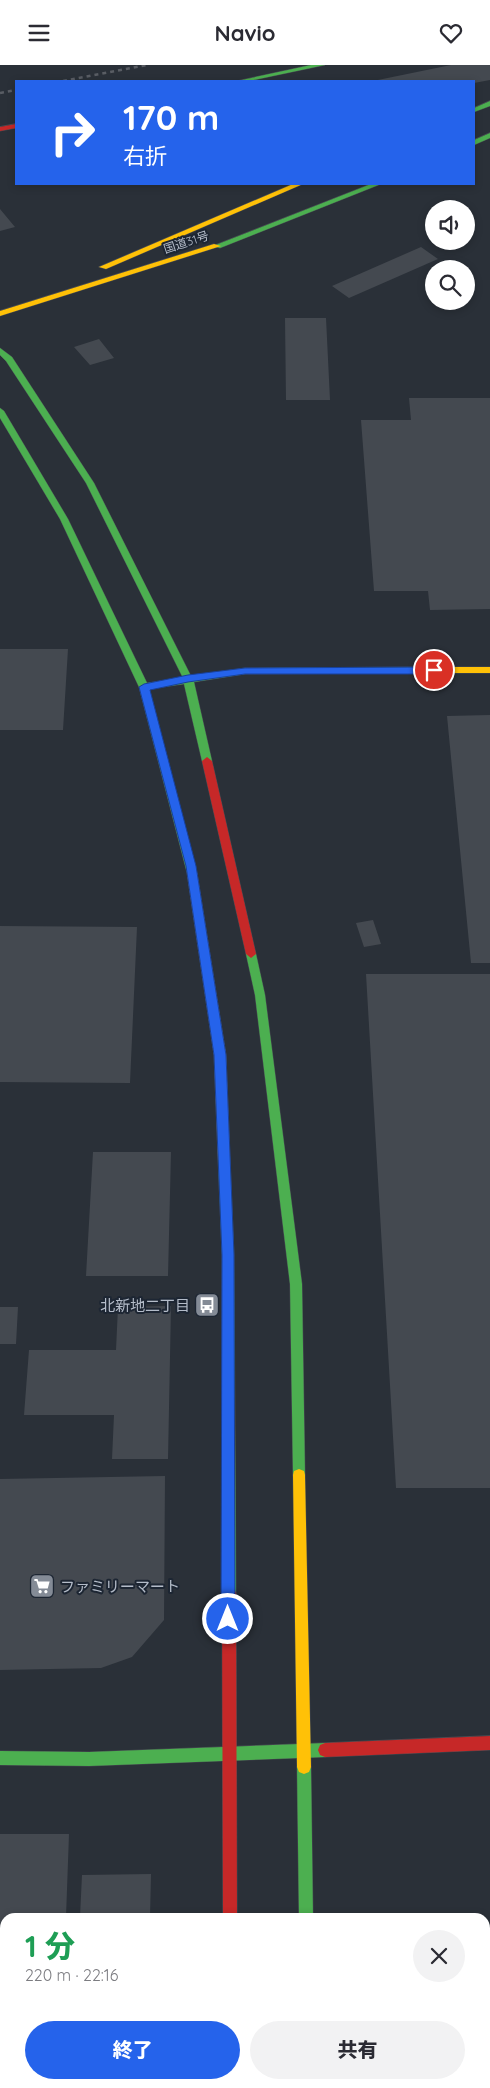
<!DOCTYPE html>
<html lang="ja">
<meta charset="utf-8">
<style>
body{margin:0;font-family:Quicksand,"Noto Sans JP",sans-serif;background:#f2f2f3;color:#2b2b33;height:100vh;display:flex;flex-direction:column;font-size:19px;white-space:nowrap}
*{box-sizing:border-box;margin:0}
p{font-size:16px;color:#7c7c81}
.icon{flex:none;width:28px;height:28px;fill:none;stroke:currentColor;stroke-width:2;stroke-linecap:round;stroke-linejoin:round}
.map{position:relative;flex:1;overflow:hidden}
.sheet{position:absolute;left:0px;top:1848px;width:490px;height:176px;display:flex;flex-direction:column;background:#fff;border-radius:15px 15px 0 0;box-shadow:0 2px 8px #0003}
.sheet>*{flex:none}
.banner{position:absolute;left:15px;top:15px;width:460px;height:105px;border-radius:0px;box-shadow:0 2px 8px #0003;background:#2563eb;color:#fff;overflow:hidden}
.fabs{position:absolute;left:425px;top:135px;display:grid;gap:10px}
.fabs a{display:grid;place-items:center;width:50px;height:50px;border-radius:50%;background:#fff;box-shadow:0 2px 8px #0003;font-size:25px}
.pin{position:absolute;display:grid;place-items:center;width:42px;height:42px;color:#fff;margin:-21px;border:2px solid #fff;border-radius:50%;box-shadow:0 1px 5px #0007}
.me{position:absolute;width:55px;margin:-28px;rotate:0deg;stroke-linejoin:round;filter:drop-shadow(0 0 4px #0008)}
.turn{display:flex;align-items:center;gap:18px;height:105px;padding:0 25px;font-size:22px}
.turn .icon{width:65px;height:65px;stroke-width:2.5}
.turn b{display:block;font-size:35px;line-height:42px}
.round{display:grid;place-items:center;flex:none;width:52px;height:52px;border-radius:26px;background:#f2f2f3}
.overview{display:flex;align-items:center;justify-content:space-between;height:85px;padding:0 25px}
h1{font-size:30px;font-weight:800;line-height:38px;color:#1e9e55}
.button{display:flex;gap:10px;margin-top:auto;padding:10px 25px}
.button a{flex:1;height:58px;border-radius:30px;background:#2563eb;color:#fff;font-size:20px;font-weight:800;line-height:58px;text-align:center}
.button a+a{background:#f2f2f3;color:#2b2b33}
header{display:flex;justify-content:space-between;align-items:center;height:65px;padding:0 25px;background:#fff;font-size:22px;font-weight:800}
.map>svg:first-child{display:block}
</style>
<header><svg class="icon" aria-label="menu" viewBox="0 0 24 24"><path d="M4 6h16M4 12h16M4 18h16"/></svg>Navio<svg class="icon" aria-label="heart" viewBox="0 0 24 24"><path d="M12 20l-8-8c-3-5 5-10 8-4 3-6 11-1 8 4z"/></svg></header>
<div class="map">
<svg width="490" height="2023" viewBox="0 0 490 2023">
<rect width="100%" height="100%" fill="#2a3038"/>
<path fill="#444950" d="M451,0H490V15L474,18V16H373Z
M0,144L15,162L0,166Z
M421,182L438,194L349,233L332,221Z
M285,253H326L330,335H286Z
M99,274L114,293L90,300L74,282Z
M409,333H490V544L430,545L428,526H374L361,355H411Z
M0,584H68L63,665H0Z
M490,650V898H471L447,651Z
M373,855L381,879L364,882L356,858Z
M0,861L137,862L130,1018L0,1017Z
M366,909H490V1423H396Z
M93,1087H171L168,1211H86Z
M171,1241L168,1394H112L114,1350H24L29,1285H116L118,1242Z
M0,1242H18L16,1279H0Z
M165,1411L164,1555L132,1592L101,1603L0,1605V1414Z
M0,1769H69L66,1852H5V1988H0Z
M151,1809L150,1852H80L82,1810Z"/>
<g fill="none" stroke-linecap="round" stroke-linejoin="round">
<defs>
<path id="fast" d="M311,0H325L249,16H237Z
M490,36V41L474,47V43Z
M490,68V73L474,80V75Z
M371,119H381L220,183L213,181Z
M0,283L12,292L94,418L191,611L245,603L416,602L421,605L416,608L245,609L194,617L212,696L207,700L202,696L184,619L149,624L197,808L196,811L192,812L187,808L139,622L60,454L0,353V343L4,346L68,454L147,618L183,613L86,418L6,296L0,290Z
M251,885L256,889L265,930L302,1219L305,1410L304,1414L299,1416L294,1414L293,1410L290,1219L255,930L246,889Z
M224,1089L228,1091L230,1094L234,1190L236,1528L234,1533L229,1535L224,1533L222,1528V1190L218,1094L220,1091Z
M325,1678L330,1680L332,1685L330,1690L325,1692L89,1701L0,1700V1686L89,1687Z
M304,1695L309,1697L311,1702L313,1852H299L297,1702L299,1697Z
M302,2019H318V2023H302Z"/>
<path id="slow" d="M293,119H303L106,204L99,202Z
M214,179L221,181L0,251V246Z
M416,602H490V608H416L411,605Z
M192,804L197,808L226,990L230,1094L228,1097L224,1099L220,1097L218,1094L214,990L187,808Z
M299,1404L304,1406L305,1410L311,1702L309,1707L304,1709L299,1707L297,1702L293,1410L294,1406Z"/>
<path id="jam" d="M16,59V63L0,66V62Z
M207,692L212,696L256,889L251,893L246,889L202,696Z
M229,1521L234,1523L236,1528L237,1852H223L222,1528L224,1523Z
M490,1671V1685L325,1692L320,1690L318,1685L320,1680L325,1678Z
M224,2019H240V2023H224Z"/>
</defs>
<use href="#fast" stroke="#484c53" stroke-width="1"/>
<use href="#slow" stroke="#484c53" stroke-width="1"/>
<use href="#jam" stroke="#484c53" stroke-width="1"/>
<use href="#fast" fill="#4caf50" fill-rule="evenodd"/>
<use href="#slow" fill="#ffc107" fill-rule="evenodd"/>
<use href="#jam" fill="#c62828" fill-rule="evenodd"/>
<path stroke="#595d64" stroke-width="2.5" stroke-dasharray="4 4" stroke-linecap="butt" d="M63,16L147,0
M0,28L16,25"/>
</g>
<path fill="#2563eb" stroke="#184099" d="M434,602L438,605L434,609H245L188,617L150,625L196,801L226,990L234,1190L235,1554L233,1558L228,1560L223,1558L221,1554L222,1190L214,990L186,801L139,622L144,619L188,610L245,603Z"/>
<defs>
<symbol id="bus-square" viewBox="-11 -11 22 22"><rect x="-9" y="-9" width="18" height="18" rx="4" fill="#848b96" stroke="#1d2633"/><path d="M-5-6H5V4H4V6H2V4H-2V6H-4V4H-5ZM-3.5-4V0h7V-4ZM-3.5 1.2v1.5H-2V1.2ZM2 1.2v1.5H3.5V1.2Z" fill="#fff"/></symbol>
<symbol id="supermarket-square" viewBox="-11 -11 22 22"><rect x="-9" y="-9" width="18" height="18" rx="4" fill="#848b96" stroke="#1d2633"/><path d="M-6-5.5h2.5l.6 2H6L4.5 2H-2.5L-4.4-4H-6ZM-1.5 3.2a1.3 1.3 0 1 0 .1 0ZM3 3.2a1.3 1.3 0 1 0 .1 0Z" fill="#fff"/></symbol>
</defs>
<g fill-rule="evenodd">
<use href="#bus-square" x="193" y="1226" width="28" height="28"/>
<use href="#supermarket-square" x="28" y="1507" width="28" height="28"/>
</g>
<g text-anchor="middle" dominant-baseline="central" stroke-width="4" stroke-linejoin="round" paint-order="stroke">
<g font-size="12" fill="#b4bcc9" stroke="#1d2633">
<text transform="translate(186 177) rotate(-18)">国道31号</text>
</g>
<g font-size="15" fill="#b4bcc9" stroke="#1d2633" text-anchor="end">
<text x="190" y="1240">北新地二丁目</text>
<text x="60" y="1521" text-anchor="start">ファミリーマート</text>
</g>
</g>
</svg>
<div class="fabs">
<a><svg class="icon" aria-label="sound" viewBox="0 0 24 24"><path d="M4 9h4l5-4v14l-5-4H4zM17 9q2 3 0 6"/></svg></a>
<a><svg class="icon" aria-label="search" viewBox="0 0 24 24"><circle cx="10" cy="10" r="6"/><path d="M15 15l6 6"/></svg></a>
</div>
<div class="pin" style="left:434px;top:605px;background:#d93025"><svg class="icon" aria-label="arrive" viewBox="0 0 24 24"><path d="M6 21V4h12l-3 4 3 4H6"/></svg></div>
<svg class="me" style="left:228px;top:1554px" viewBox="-20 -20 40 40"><circle r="17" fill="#2563eb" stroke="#fff" stroke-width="3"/><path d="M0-11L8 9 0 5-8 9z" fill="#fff"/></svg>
<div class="banner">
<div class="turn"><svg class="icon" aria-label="right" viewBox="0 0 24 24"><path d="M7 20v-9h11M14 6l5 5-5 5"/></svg><div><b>170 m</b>右折</div></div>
</div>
<section class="sheet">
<div class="overview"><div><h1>1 分</h1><p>220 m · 22:16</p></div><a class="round"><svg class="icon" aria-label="close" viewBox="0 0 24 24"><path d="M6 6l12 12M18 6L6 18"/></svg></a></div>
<div class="button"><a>終了</a><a>共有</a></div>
</section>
</div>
